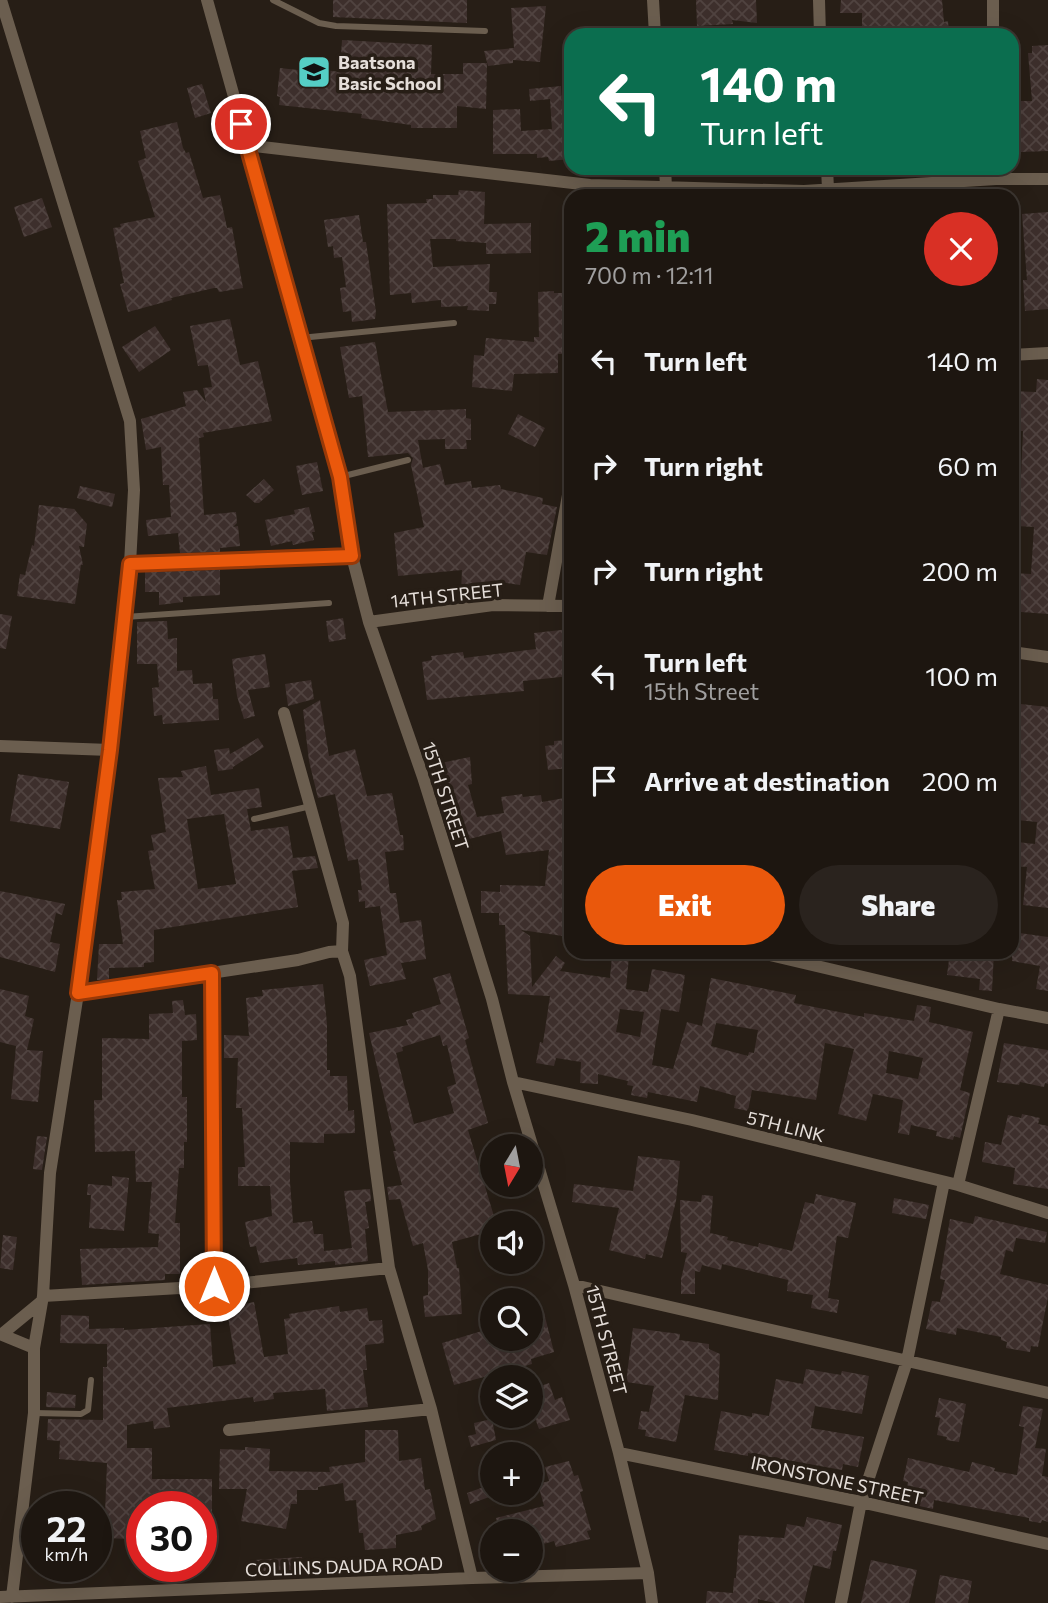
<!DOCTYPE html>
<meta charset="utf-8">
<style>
body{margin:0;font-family:Commissioner,sans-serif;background:#2a231e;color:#f1f3f6;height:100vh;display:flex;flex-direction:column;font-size:26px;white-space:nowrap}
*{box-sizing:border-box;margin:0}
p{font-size:23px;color:#a09f9f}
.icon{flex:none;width:38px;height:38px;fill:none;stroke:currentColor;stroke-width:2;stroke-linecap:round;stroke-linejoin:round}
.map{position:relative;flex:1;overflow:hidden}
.side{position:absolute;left:564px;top:189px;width:455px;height:770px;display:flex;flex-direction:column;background:#1d1610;border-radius:21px;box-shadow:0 7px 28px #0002,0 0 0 2px #3b3530}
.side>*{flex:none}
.banner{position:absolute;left:564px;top:28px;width:455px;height:147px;border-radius:21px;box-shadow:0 7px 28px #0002,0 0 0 2px #3b3530;background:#0b6e4f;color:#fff;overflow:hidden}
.needle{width:46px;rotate:190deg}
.tools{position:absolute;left:480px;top:1134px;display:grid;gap:14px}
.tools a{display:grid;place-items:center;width:63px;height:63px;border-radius:50%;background:#1d1610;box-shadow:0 7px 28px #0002,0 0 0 2px #3b3530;font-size:35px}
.speed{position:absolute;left:21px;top:1491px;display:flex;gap:14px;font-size:35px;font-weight:700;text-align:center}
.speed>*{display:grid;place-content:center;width:91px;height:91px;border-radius:50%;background:#1d1610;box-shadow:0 7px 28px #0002,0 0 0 2px #3b3530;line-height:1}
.speed small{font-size:18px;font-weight:400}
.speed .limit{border:10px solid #d22;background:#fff;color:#111}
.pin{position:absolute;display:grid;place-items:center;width:60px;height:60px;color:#fff;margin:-30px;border:4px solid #fff;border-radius:50%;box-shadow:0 2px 7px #0007}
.me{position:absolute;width:77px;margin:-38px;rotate:0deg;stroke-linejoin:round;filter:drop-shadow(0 0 5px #0008)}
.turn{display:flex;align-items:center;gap:24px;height:147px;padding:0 21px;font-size:32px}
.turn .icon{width:91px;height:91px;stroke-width:2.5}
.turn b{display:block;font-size:49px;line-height:60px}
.round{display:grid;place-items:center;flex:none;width:74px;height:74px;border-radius:37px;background:#2a231e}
.overview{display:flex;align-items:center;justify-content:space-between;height:119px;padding:0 21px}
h1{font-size:42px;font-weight:800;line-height:52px;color:#1e9e55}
.button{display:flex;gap:14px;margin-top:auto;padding:14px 21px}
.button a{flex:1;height:80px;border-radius:42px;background:#ea580c;color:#fff;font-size:28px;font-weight:800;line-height:80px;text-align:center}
.button a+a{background:#2a231e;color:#f1f3f6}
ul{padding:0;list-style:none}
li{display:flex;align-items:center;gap:21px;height:105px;padding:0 21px}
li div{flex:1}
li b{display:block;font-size:26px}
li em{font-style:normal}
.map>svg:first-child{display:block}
</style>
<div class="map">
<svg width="1048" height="1603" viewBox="0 0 1048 1603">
<defs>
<pattern id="building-cross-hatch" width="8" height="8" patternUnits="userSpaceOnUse" patternTransform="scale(1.75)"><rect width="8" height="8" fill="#3d2f2c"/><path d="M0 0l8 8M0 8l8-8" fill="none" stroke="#504340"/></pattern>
</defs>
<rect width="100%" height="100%" fill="#271e16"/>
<path fill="url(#building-cross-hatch)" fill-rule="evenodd" d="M333,0H467V23L333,17Z
M696,0H756L757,23L732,20L733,24L697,26Z
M841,0H942L944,22L948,21L949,35H862V13H840Z
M546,6L540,62L513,60V63L488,66L484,51L514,48L511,8Z
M342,40L432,45L431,74H463V63H487L486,109L457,106V128H411V125L361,118L362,114L279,105L280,97L277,96L280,68L324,73L325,70L340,72Z
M1048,45V151L1021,152L1020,101H1032L1028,53H1032V46Z
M202,84L211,113L195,118L187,88Z
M561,86L562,107L570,106V159L549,161L548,157L537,158V154H493V110L520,109L521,131L552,129L550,99L530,101L529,89Z
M177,122L183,148L186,153L189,152L203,198L220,195L227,228L232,227L243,288L219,292L217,288H214L171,298L172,300L128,312L120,284L124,283L113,228L121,227L120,224L155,217L138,161L146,158L140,131Z
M459,190L485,192L484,224L531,223V253L486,254V243L456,241V239H430L433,267L490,264L489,292H497L496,304H489V311L467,310L468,306L441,307V300L412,303L411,293L390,295L387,204L427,203L426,199H433V195H458Z
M42,198L52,227L24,237L14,207Z
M1048,212V309L1025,311L1023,280H1027L1022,214Z
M359,215L363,242H366L376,312L375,319L352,322L351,311L343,312L340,288L346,287L342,257L334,258L333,246L328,247L324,220Z
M554,291V293H570V354H558V373L514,374L512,391L472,387L474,355L484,356L486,338L534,342V337H539L538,292Z
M230,319L240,365L258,361L272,421L203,433L204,437L199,438L204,515L236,512L237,523L233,527L238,526L240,546L220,548V552L180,553L178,533L148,536L146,520L171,517L169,485H163L161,447L146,450L141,419L186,406L183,392L197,390L206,402L203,388L212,387L208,365L198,366L190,326Z
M155,326L171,350L139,372L122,347Z
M375,342L388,412L466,409V418L471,419V440H466L467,449H445V439L418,440L423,468L440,464L445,485L471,481L472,488L500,485L501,489L543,498L542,504L557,507L547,555L526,552L520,585L494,581L493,587L473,584L472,592H461L462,570L398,576L394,533L424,527L411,465L413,458L408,453L368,457L362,396L349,398L340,347Z
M1037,379L1048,380V614L1021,612V606L1012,605V573L1031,574L1034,527L1015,526L1017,498H1020L1023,431H1012V391L1036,392Z
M518,414L545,428L535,447L508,434Z
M317,462L323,491L302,495L296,466Z
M264,479L274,490L259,503H255L246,495Z
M80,486L115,494L112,507L77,498Z
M39,505L74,509L87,524L84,547L79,546L83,565H81L75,604L17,596L20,574L25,575L32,545L34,546Z
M309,507L315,532H312L314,540L293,545L292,541L271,546L265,520L295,514L294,510Z
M220,570V595L183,597V602L159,605V592H145V572Z
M0,614L12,616L6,649L0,648Z
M343,618L346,639L329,642L326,621Z
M167,621L168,639L177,638V671L192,670L193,684L212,683L213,699H218L219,720L163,724L162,715L154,716L152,688L159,687L157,664H137V622Z
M570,629V676L523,681L524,691L427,700L422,662L432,660L431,656L463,652L464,658L536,649L534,633Z
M265,654L270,687L248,690L255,716L244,719L237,696L232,659Z
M311,680L314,699L288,706L285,684Z
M320,700L329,756L355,749L367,796L392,793L400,835H403L404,850L385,852L390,893H396L400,923L421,920L426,959L401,963L406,979L370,986L364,960L387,955L380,906L365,908V901L359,902L358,890H362L358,859L348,861L335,794L318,798L309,761L303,710Z
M1012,703L1048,707V908L1023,905L1027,867L1015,866L1017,842L1035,844L1037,822L1017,820L1020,794H1016L1019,768L1013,767L1014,761H1012L1014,730H1012Z
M258,738L264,747L233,767V769L218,771L214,750L229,748L230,754Z
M570,740V768L548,770L545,746L554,745V741Z
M470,757L472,784L468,785L477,817L504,813L501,797L522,794L523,797L541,795L542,802L570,797V937L521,930L530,936L532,987L556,956L565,963L560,971L610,978L612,955L629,956L626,989L648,992L652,969L685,975L679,1012L661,1009L652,1065L673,1069L687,1022L702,1026L711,978L796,995L794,1003L864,1017V1013L914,1021L917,1005L931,1007L929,1022L973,1032L960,1090L970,1093L960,1138L954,1136L953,1140L936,1136L937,1131L911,1125L909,1135L898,1133L903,1100L873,1094L866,1121L838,1114L854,1049L825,1043L816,1100L752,1090L748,1111L734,1108L736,1096L700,1086L697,1102L648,1092L647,1098L631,1095L633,1086L627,1085L628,1081L598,1074V1084L580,1083L581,1062L556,1058L554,1066L536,1063L540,1042L543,1043L550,996L508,994L505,925H499V913H481V891L500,892V885L545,886L549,850L506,855L501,831L465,840L451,789L441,792L439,779L435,780L431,765ZM620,1009L644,1012L640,1037L616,1032ZM716,1023L758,1030L754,1053L749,1052L748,1056L711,1046ZM889,1051L923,1058L918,1079L886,1073Z
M206,766L211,795L259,788L262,807L247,809L251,831L288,826L293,858L315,856L318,868L292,871L298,907L154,930V962L144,963V967L109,968V980H97L99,944H123L117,900H122L121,892L155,889L148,851L154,850L151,835L166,832L158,778L183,777L181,771ZM224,814L236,884L198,889L187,819Z
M18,774L69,782L60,829L10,821Z
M0,891L65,904L62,915L56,913L50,942L60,944L55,972L0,957Z
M1012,932L1048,937V991L1036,989L1040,966L1012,961Z
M950,952H994L992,991L979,990L980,979L947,975Z
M450,973L469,1038L465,1040L488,1123L468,1130L496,1223H492V1231L452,1242L457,1268H459L462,1314L425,1317L423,1296L428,1295V1270L423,1243L413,1246L400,1199L389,1200L387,1187L402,1185L393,1151H396L390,1131L392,1130L369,1033L408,1025L406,1020L414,1018L412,1013L441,1004L433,978ZM440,1035L443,1046L447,1045L456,1084L447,1087L454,1113L414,1124L396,1053L403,1051L402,1047Z
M323,984L327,1024V1070H330V1076H347L348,1111L354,1110L355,1133L324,1134V1143L290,1142V1182L293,1223L312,1221L314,1234H323L324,1251L352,1248L344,1191L370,1189L371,1201L365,1202L369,1228L365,1229L368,1261L335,1265V1261L298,1265L297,1258L260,1263L256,1246L250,1247L245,1222L272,1216L270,1186H238V1167H245L242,1108H236L238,1058H224V1035L249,1036L246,998L263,996L262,990Z
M0,989L29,996L25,1016L34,1019L27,1050L43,1051L38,1102L11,1099L16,1046L0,1042Z
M183,1000L185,1015L196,1014L197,1040L182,1041V1097H187V1142H184V1168H179L175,1223H180V1274H165V1280L82,1285L80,1249L158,1247L159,1234L148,1233L152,1182H136L135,1151L95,1152L94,1100H102V1038L149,1039V1014L173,1013L172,1001Z
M1004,1043L1048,1050V1084L1045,1083L1044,1087L1020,1082L1019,1085L997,1082Z
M1022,1114L1040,1118L1038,1124L1048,1126V1189L1013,1184L1015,1168L982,1162L985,1142L1001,1145L1008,1115L1021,1118Z
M37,1136L47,1137L42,1170L33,1169Z
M638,1156L680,1161L676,1201L662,1258L646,1254L645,1259L609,1250L619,1208L572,1202L574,1184L633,1191Z
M112,1176L129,1178L124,1231L89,1228L91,1195H87L88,1184L112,1186Z
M816,1194L856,1203L848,1238L837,1236L828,1298L839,1300L837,1313L811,1308L813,1295L787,1291L788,1280L722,1264L721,1270L702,1265L700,1272L695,1271V1294H681V1279L687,1253L681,1252L680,1200L701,1202L702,1195L713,1196L710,1233L728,1237L727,1240L758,1247L759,1243L792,1251L805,1202L814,1204Z
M894,1198L929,1205L926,1219L892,1213Z
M975,1216L1047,1232L1045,1243L1016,1238L1013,1252L1006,1250L1000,1274L1048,1285V1297L1038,1347L1031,1346L1030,1352L1006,1348L1007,1342L1001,1340V1337L957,1328L956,1335L926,1329L932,1301L940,1302L945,1280L940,1279L950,1219L973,1224Z
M3,1235L17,1237L13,1270L0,1268Z
M244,1301V1304L254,1302L264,1357L288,1354L284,1319L290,1318L289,1314L339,1306L340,1312L367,1308L369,1321L382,1320L384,1343L365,1345L367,1370H363L368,1407L327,1411L325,1389L273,1393L274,1399L254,1402L253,1397L167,1408L170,1427L154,1429L153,1421L127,1425V1448H152V1479H212V1556H201V1507H142V1535H129V1539L104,1538L107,1463L59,1459L60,1441L47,1440L48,1419L103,1420V1367H107V1344L60,1343L61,1315L89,1316V1329L124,1328V1330L210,1324L213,1367L236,1364L226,1305Z
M544,1313L554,1352L531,1359L532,1364L454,1385L442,1343L492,1328V1339H536L531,1317Z
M633,1328L680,1334L679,1340L709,1344V1349L720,1354L718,1400L685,1395L676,1442L645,1436L646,1430L638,1429L641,1411L649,1412L654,1386L626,1382Z
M806,1369L841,1375L842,1371L869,1376L862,1414L815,1406L811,1428L864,1437L858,1467L843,1464L842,1470L748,1453V1456L714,1450L721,1411L752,1417V1413L769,1416L776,1379L803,1384Z
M549,1383L555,1400L562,1397L570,1420L539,1429L533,1413L530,1414V1390Z
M47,1392L76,1395L75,1408L46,1407Z
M939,1398L966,1404L959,1442L946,1440L947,1437L937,1435L940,1418L935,1417Z
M1023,1406L1043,1409L1035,1448L1046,1449L1042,1476L1048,1477V1522L1042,1520L1041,1523L1029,1521V1518L934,1500L933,1509L910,1504L911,1495L905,1494L908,1482L903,1481L908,1458L969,1472L972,1462L995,1468L994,1471L1017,1475L1024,1427L1019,1426Z
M492,1419L496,1440L471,1447L468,1436L476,1434L474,1423Z
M365,1430H398L399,1461L421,1458L425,1490L430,1489L436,1519L421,1526L422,1530L396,1535V1548L365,1550L363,1533H359L356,1500L345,1501L343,1483L318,1487V1490H297V1504H291L286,1529L241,1521L247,1489H219L220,1449L245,1450V1447L270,1449L269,1471L330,1472L329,1467L365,1462Z
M569,1461L574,1476L578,1475L583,1491L580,1492L591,1530L587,1531L590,1539L556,1547L554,1541L533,1547L530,1531H500L496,1518L544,1506L538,1484L549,1481L545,1467Z
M492,1484V1496L470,1504L467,1493Z
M807,1517L842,1525L836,1551H833L830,1569L813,1565L804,1603H775L758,1599V1603H706L707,1591L733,1593L734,1578H736L739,1535L784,1538L787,1524L804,1527Z
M302,1557L303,1573L256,1576L255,1560Z
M871,1560L917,1570L909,1603H861Z
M940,1575L972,1581L968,1603H935Z"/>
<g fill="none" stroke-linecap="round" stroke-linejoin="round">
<path stroke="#6b5e4f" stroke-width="6" d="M273,0L319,23L336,26L485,31
M300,338L454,323
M340,477L408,460
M125,617L329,603
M254,819L311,806
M34,1413L81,1414L88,1410L91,1380"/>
<path stroke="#6b5e4f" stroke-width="12" d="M1,0L130,421L134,490L130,564L110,750L78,993L50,1173L43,1296L34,1348V1413L12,1597
M207,0L340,477L352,556L369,622L423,777L492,999L513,1082L574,1285L619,1453L648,1573L652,1603
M653,0L655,35
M819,0L820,35
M993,0V35
M246,145L590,185L804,191L996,179H1048
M665,168L666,187
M827,168L828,189
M1012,355L1048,353
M130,564L352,556
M548,606L570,484
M369,622L493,605L570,606
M1012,652L1048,657
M284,713L343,923L342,951
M0,746L110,750
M757,952L999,1009L1048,1018
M212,973L214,1286
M78,993L298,960L329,952L342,951L350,976L389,1268L431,1409L472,1578
M513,1082L692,1120L958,1185L1048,1213
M958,1185L999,1009
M574,1285L1048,1393
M43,1296L214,1286L389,1268
M0,1334L34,1348
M2,1334L41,1302
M229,1430L431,1409
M619,1453L861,1502L1048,1544
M0,1597L472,1578L648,1573
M841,1603L861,1502L907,1361L944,1182"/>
</g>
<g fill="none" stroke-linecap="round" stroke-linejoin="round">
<defs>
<path id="route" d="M214,1286L212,973L78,993L110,750L130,564L352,556L340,477L241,124"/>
</defs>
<use href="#route" stroke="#983908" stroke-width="18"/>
<use href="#route" stroke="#ea580c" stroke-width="12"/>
</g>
<defs>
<symbol id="school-square" viewBox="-11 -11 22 22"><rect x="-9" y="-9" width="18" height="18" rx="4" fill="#55cec5" stroke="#271e16"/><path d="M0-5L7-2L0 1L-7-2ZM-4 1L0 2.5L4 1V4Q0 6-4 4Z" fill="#111"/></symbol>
</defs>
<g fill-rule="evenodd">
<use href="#school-square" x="295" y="53" width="38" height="38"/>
</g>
<g text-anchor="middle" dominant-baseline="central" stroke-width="7" stroke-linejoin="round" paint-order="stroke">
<g font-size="18" font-weight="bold" fill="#e5ded9" stroke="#271e16" text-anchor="start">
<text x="338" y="62">Baatsona<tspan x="338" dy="21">Basic School</tspan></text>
</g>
<g font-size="18" fill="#e5ded9" stroke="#271e16">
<text transform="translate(447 595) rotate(-6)">14TH STREET</text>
<text transform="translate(446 796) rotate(72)">15TH STREET</text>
<text transform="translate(786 1126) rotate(14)">5TH LINK</text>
<text transform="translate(607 1340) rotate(75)">15TH STREET</text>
<text transform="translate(837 1480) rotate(12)">IRONSTONE STREET</text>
<text transform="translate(344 1566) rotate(-2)">COLLINS DAUDA ROAD</text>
</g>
</g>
</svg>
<div class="tools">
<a><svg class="needle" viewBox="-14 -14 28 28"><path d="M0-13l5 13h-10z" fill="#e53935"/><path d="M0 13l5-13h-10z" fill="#a09f9f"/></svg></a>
<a><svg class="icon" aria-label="sound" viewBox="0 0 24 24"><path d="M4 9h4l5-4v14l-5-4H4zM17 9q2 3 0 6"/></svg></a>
<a><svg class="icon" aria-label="search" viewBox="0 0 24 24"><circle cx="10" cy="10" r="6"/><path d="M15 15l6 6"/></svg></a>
<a><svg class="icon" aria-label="layers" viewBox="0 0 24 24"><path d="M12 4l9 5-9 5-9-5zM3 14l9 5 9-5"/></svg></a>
<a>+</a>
<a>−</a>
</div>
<div class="speed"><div>22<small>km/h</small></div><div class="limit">30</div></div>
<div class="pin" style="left:241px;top:124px;background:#d93025"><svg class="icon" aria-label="arrive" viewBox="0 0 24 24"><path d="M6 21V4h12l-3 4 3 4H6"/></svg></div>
<svg class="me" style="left:214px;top:1286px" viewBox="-20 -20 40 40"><circle r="17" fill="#ea580c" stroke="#fff" stroke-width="3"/><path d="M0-11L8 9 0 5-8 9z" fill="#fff"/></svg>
<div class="banner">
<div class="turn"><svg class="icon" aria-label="left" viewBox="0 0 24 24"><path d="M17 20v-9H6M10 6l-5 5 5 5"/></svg><div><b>140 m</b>Turn left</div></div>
</div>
<section class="side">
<div class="overview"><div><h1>2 min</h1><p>700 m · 12:11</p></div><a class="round" style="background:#d93025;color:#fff"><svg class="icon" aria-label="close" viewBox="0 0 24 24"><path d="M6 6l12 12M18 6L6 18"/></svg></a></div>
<ul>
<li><svg class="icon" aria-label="left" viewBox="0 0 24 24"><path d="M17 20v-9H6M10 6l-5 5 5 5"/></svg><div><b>Turn left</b></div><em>140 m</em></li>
<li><svg class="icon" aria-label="right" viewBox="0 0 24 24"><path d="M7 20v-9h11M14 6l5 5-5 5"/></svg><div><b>Turn right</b></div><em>60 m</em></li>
<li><svg class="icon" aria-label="right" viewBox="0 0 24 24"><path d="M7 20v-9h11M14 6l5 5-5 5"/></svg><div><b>Turn right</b></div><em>200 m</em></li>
<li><svg class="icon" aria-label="left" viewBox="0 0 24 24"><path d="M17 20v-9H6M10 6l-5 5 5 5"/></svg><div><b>Turn left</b><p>15th Street</p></div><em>100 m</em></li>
<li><svg class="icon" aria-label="arrive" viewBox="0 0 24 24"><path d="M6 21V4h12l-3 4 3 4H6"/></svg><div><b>Arrive at destination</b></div><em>200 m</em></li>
</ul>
<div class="button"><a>Exit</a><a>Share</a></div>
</section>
</div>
